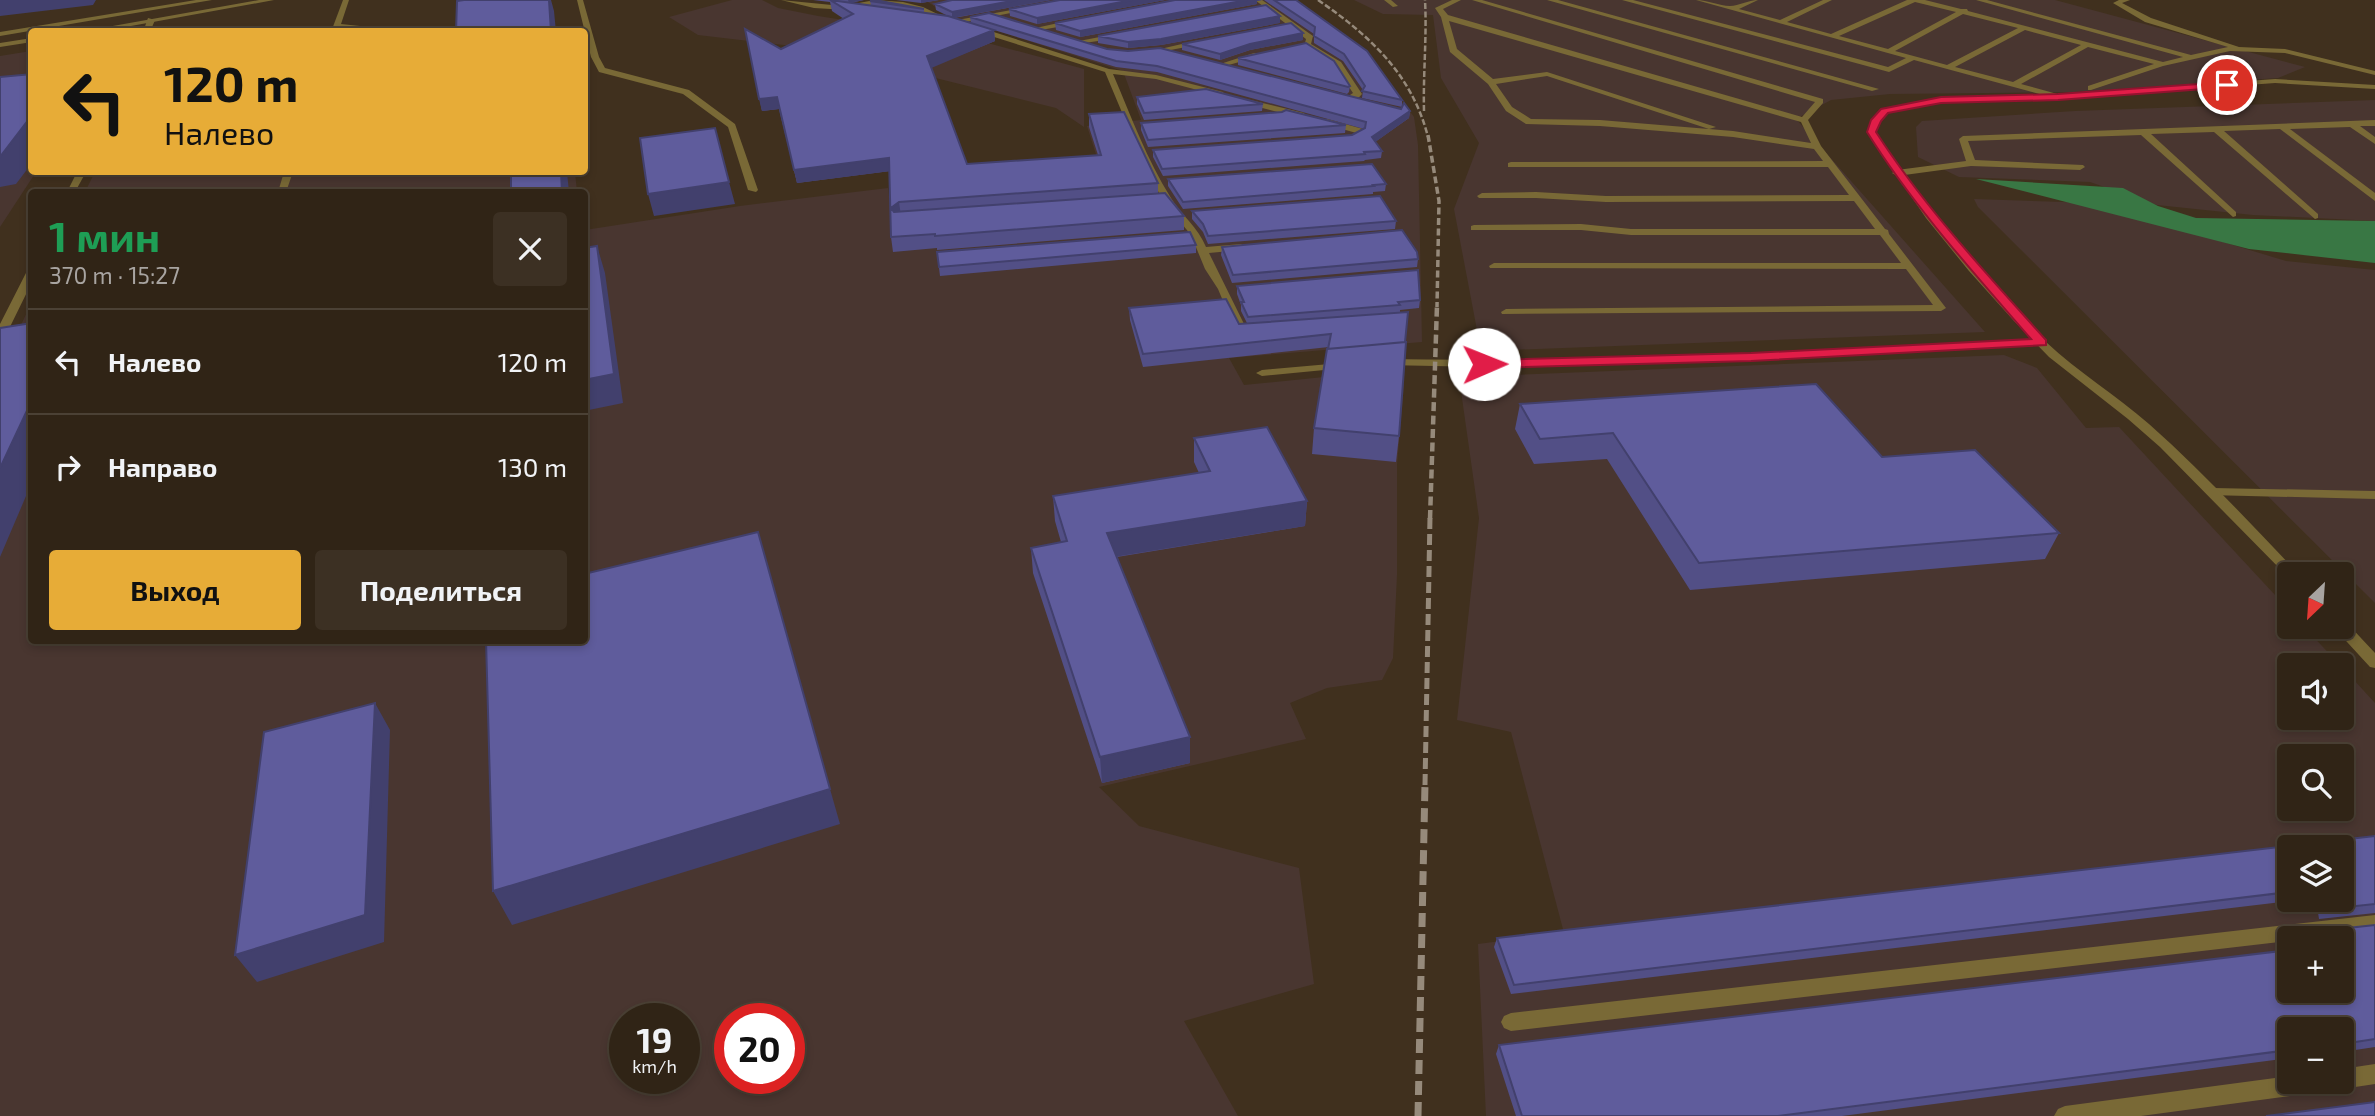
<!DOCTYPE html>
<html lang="ru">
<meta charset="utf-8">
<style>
body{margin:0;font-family:"Exo 2",sans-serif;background:#3c3023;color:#f1f3f6;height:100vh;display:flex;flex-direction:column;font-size:26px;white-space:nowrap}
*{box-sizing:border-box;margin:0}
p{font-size:23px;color:#a8a4a1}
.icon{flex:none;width:38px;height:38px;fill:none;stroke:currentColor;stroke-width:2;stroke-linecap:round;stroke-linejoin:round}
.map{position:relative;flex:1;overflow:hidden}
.panel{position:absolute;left:28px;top:189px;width:560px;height:455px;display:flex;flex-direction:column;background:#302416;border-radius:7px;box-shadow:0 4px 10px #0003,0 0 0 2px #4b4135}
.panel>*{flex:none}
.banner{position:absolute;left:28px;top:28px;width:560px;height:147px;border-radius:7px;box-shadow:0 4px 10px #0003,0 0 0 2px #4b4135;background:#e7ac37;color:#111;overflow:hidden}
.needle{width:46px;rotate:205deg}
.fabs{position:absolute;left:2277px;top:562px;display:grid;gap:14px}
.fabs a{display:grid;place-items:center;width:77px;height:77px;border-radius:7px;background:#302416;box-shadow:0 4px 10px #0003,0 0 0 2px #4b4135;font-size:35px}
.speed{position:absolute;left:609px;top:1003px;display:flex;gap:14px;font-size:35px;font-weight:700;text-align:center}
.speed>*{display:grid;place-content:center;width:91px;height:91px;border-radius:50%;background:#302416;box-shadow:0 4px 10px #0003,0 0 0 2px #4b4135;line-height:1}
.speed small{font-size:18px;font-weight:400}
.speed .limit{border:10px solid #d22;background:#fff;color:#111}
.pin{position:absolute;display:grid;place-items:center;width:60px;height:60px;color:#fff;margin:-30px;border:4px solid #fff;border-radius:50%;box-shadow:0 2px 7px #0007}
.me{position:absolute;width:77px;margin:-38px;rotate:89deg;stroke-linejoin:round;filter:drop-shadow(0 0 5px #0008)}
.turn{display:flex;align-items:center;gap:24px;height:147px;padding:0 21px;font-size:32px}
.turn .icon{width:91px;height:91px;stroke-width:2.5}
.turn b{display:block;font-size:49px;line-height:60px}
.round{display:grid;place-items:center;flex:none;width:74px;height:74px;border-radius:7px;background:#3c3023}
.head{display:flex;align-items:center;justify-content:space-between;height:119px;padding:0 21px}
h1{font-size:42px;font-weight:700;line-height:52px;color:#1e9e55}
.cta{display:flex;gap:14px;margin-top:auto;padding:14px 21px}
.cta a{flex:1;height:80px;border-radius:7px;background:#e7ac37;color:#111;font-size:28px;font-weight:700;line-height:80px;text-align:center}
.cta a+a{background:#3c3023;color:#f1f3f6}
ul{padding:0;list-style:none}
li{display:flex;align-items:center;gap:21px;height:105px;padding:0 21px;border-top:2px solid #4b4135}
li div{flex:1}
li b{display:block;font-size:26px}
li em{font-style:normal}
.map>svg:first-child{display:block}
</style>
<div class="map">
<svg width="2375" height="1116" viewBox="0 0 2375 1116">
<rect width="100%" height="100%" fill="#40301e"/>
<path fill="#493630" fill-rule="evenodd" d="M732,0H762L778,8L818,16L889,27L951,33L1084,69V127L1056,108L819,49L698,35L669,17Z
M911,0H1290L1370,57L1414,117L1418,145L1422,342L1229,358L1244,385L1324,377L1404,384L1397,465V575L1393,658L1382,680L1327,688L1290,703L1306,739L1099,787L1139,826L1299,868L1314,984L1184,1021L1238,1116H0V369L31,304L32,640H584L585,230L740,206L888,188L890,204L1107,189L1087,126L1141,120L1123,71L947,15L928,2ZM625,1018H684V1078H625ZM730,1018H789V1078H730Z
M1354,0H2055L2305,67L2278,78L2074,92L1890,94L1831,100L1796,119L1985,332L1481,351L1454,209L1479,143L1441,78L1433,15L1383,14Z
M31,51L32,172H36L0,227V56Z
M2375,100V221L2253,215L2157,205L2090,182L1959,177L1918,157L1916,127L1922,121L2075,111Z
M95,172H575L577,192H85Z
M1974,199L2094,203L2286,261L2375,270V603L1978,207Z
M2004,355L2037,368L2086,428L2119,427L2289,610V626L2304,627L2340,665H2289V718H2342V667L2375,703V1116H1486L1478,944L1564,933L1511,732L1457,720L1479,518L1459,377L1488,384L1514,375ZM2289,756H2342V808H2289ZM2289,847H2342V900H2289ZM2289,938H2342V990H2289ZM2289,1029H2342V1082H2289Z"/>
<path fill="#397744" d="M1976,179L2123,188L2158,206L2196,218L2375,221V263L2249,249Z"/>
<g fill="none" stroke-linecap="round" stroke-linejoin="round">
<path fill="#796936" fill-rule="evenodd" d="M196,0H212L0,36V32Z
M343,0H349L341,24L379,28L449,26L453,28C434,37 361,32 339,28L337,32H331Z
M577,0H583L599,57L605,68L689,90L735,124L758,190L756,192L748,190L728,127L683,94L599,72L591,57Z
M781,0L842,6L875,0L903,2L923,7L952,21L1027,7L1031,9L951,25L919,10L903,6L876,4L848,10L814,8Z
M1255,0H1262L1313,36L1311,44L1341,62L1362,94C1359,98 1353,102 1347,101V97L1353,93L1335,66L1304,47L1306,39Z
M1384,0H1391L1398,6L1393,7Z
M1452,0H1461L1443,9L1448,15L1802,117L1815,102L1472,0H1482L1823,99V103L1808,120L1821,146L1885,229L1888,230L1889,234L1946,308L1941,311L1502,314L1501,312L1506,309L1933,305L1906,269L1490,268L1489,266L1494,263H1901L1880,235H1631L1581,230H1471V226L1474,225L1581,224L1631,229H1875L1854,201L1606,202L1536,198H1479L1477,196L1482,193L1536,192L1606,196L1849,195L1828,167H1508V163L1511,162L1823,161L1814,149L1733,137L1600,126L1526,124L1506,111L1488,84L1450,52L1441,17L1435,8ZM1449,21L1801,122L1811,143L1733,131L1600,120L1531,119L1512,107L1496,84L1547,76L1709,129L1716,127L1547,72L1493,79L1457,49Z
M1547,0H1558L1879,89L1872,91Z
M1622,0H1633L1888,67L1906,58L1696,0C1708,0 1719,6 1730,6C1739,6 1748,0 1758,0L1739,9L1780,20L1823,0H1832L1787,22L1831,34L1907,0H1925L1961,9H1967L1968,11L2163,62L2183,57L1976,0H1987L2191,55L2228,47L2145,22L2113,3L2119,0H2130L2122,3L2151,18L2239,47L2285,49L2375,71V75L2285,53L2230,51L2163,66L2091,90H2088V86L2154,64L2088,47L2021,84L2061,95V99H2058L1914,60L1889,72ZM1915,2L1956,12L1888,49L1839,36ZM1963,14L2018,28L1947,65L1895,51ZM2025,30L2081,45L2013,82L1955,67Z
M148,18L155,20L150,32H143Z
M1072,20L1075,24L1035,31L1031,29Z
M978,27L1109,69L1156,75L1223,92L1224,94L1220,96L1156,79L1113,74C1131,116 1147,160 1171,198C1182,216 1198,227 1206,247L1241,244L1246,247L1241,250L1209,253L1246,328L1256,329V333L1242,335L1236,332L1218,289L1205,269L1191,235L1163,201L1139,153L1105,72L975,31L974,29Z
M1115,34H1118V38L1078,44L1074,42Z
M1199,40H1202V44L1160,52L1156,50Z
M1254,53H1257V57L1218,68L1214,66Z
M1246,99L1304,113L1305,115L1301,118L1243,103V99Z
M1327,119L1363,129L1364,131L1360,134L1324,124L1323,122Z
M2375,120V126H2360L2375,137V144L2350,127L2290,129L2375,193V201L2280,129L2224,131L2318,214V218L2315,219L2214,132L2151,134L2236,212V216L2233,217L2141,135L1968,141L1975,160L2083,165L2085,167L2080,170L1971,166L1897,176L1892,173L1897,170L1966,161L1959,139L1963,136Z
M77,172H86L75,192H67Z
M284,172H293L286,192H278Z
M32,268V282L6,335L0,338V324L27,271Z
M2041,340L2045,341V345L1751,360L1484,367L1385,365L1379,362L1385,359C1604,363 1823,350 2041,340Z
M1341,363L1347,366L1345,368L1262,376L1256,373L1262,370Z
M2213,488L2375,491V499L2208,495L2206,492L2208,489Z
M2375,915V931L2314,938H2289V941L1511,1031L1504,1028L1501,1022L1504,1016L1511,1013Z
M2375,1064V1084L2342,1089L2335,1086L2333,1082H2342V1069Z
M2289,1076V1082H2330L2327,1089L2320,1092L2141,1116H2054L2058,1109L2065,1106Z"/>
<path fill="#796936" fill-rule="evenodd" d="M2275,79L2375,85V89L2275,83L2058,99L1941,102L1888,113L1880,121L1875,132C1925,207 1981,279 2046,342C2078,372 2116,395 2149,424C2201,470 2248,521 2296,571L2298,574H2289V578L2160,447L2128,419L2049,357L2014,321L1969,271L1926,218L1867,132L1872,120L1882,109L1941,98L2058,95Z
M2342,621L2346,622L2375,653V668L2370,667L2336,630L2334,626H2342Z"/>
<path fill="#796936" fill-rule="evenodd" d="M259,0H274L98,32H79Z
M32,38V42L0,47V43Z"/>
<path stroke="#968a7b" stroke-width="2.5" stroke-dasharray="6 2.5" stroke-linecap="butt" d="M1318,0C1369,35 1412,74 1428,137
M1424,111C1423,74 1427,37 1425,0"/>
<path stroke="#968a7b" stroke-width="3.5" stroke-dasharray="7 3.5" stroke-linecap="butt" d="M1428,135L1439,201L1437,307"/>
<path stroke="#968a7b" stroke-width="4.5" stroke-dasharray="9 4.5" stroke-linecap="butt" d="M1430,519L1437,305"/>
<path stroke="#968a7b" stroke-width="5" stroke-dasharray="11 5" stroke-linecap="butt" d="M1425,785L1430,517"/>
<path stroke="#968a7b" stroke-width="7" stroke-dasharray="14 7" stroke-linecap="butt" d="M1418,1116L1425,783"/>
</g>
<path fill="#524f86" d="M813,0H864L851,3L871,5L870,1L924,9V13L948,16L936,10L935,4L952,0H1051L954,18L971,23L970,17L1107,49L1410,111L1409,118L1375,142L1382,151L1381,158L1365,160L1364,161L1163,176L1153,157V150L1352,135L1364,129L1157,72L1116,67L994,30L995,41L931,67L967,164L1098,155L1089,127V114L1158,183V193L1184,216V230L937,250V248L893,252L891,237L890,171L797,183L779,109L762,111L745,29L781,49L844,19L832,11L830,2Z
M896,0H939L921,3Z
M1060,0H1165L1037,24L1010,16L1009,9Z
M1175,0H1262L1257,1V4L1080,37L1056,30L1055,23Z
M1264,0H1296L1402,100V107L1362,98L1363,90L1343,61L1314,43V34Z
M1280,23L1161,45L1128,48L1098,43V36Z
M1303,40L1250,50L1220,60L1182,50V44Z
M1238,58L1350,86L1349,92L1347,94L1238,65Z
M1137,97L1263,104L1262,111L1144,120L1137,104Z
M1141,123L1346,125L1345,133L1148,147L1141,130Z
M1168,179L1386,184L1385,191L1373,192V194L1183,209L1168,186Z
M1192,211L1396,221L1395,229L1208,244L1203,232L1192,219Z
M1196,245V253L940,276L937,252Z
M1222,247L1418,259L1417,267L1232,283L1221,255Z
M1237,286L1420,300L1419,308L1400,310L1399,436L1396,462L1312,454L1314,428L1329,347L1143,367L1130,320L1129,308L1239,324L1247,323L1241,311V305L1237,294Z
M1520,404L1882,457L2059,533L2045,559L1690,590L1607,459L1534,464L1515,429Z
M1194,438L1307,501L1305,526L1117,557L1190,737V763L1102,783L1033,573L1031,548L1061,542L1055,521L1053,496L1199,473L1194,462Z
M2375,836V913L2319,919L2316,900H2342L2289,847V900H2298L1511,994L1494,947L1497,938Z
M2375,925V1047L2342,1052V1029H2289V1058L1842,1116H1516L1496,1054L1499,1045L2289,990L2342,938H2323L2330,930Z"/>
<path fill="#42406d" d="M0,0H96L93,5L0,16Z
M549,0H551L554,11L556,32H551Z
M848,0H864L849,3Z
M921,0H939L921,3Z
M1017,0H1051L952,18V12Z
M1132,0H1165L1037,24V18Z
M1247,0H1262L1257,1V4L1080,37V31Z
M1280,16V23L1161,45L1128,48V42Z
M994,30L995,41L929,69L927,56Z
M1303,33V40L1250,50L1220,60V54L1250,44Z
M777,97L779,109L762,111L759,99Z
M1410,111L1409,118L1371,145L1372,137Z
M32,115V163L16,184L0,187V157Z
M889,158L891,171L797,183L794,170Z
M561,172H567L569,192H562Z
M729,182L735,204L654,216L648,194Z
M899,202L901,216L893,222L891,208Z
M597,246L605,273L623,403L584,411V380Z
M32,400V482L0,557V468Z
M1307,501L1305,526L1108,558L1107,533Z
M375,703L390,730L384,942L257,982L235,955Z
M1190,737V763L1102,783L1100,757Z
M830,789L840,824L512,925L493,891Z"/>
<path fill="#5f5c9c" stroke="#42406d" stroke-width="2" d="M464,0H549L551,32H456L457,1Z
M830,0L948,16L994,30L927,56L967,164L1101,155L1089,114L1124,112L1158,183L899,202L891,208L894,212L1165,193L1184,216L935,236V234L891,237L889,158L794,170L777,97L759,99L745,29L781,49L853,14Z
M875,0L924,9L870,1Z
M952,0H1017L952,12L935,4Z
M1060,0H1132L1037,18L1009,9Z
M1175,0H1247L1080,31L1055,23Z
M1274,0H1296L1367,51L1402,100L1362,91L1365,86L1344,54L1314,36L1315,27Z
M1266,5L1280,16L1161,39L1128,42L1098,36Z
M989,13L1107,49L1128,51L1160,48L1401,109L1404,103L1410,111L1372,137L1382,151L1364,152L1365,154L1162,169L1153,150L1352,135L1365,128L1366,122L1157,66L1116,61L970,17Z
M1291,23L1303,33L1250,44L1220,54L1182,44Z
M1306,43L1334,61L1350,86L1348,87L1238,58Z
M32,74V115L0,157V77Z
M1206,89L1263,104L1144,113L1137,97Z
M1286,110L1346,125L1148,140L1141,123L1282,112Z
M715,128L729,182L648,194L640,138Z
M1372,164L1386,184L1373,185L1374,186L1183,202L1168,179Z
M511,172H561L562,192H511Z
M1380,196L1396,221L1208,236L1203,224L1192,211Z
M1402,230L1417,252L1418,259L1233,275L1222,247Z
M1190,232L1196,245L939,267L937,252Z
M597,246L614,374L584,380V248Z
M1418,270L1420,300L1398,302L1400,305L1248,317L1241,302H1244L1237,286Z
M1226,299L1239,324L1408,312L1405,342L1328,349L1331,334L1143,354L1129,308Z
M32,323V400L0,468V328Z
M1406,342L1399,436L1314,428L1327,349Z
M1816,384L1882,457L1975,450L2059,533L1699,563L1613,433L1540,439L1520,404Z
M1267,427L1307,501L1107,533L1190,737L1100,757L1031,548L1067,541L1053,496L1210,471L1194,438Z
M758,532L830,789L493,891L486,640H584V574Z
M375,703L365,915L235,955L264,732Z
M2375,836V904L2328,909L2326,900H2342V847H2289V892L1514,985L1497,938Z
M2375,925V1039L2342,1044V1029H2289V1050L1778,1116H1522L1499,1045L2289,950V990H2342V938H2331L2330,930Z
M2375,1102V1116H2266Z"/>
<path fill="#e11d48" stroke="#92132f" stroke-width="2" d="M2227,82L2230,83V87L2058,100L1941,103L1888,113L1881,121L1876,132C1925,208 1986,273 2046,340V345L1751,361L1484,368L1477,364L1484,360L1751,353L2031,339C1973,272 1914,207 1867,132L1871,120L1881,109L1941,97L2058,94Z"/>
</svg>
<div class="fabs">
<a><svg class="needle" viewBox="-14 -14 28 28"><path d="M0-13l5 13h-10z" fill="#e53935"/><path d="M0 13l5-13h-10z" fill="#a8a4a1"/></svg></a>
<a><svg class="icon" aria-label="sound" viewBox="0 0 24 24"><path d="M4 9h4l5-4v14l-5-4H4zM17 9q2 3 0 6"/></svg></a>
<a><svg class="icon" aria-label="search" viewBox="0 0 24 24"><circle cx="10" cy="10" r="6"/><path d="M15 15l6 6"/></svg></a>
<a><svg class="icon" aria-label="layers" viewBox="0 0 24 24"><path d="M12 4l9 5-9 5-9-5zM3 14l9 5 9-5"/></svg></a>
<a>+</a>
<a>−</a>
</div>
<div class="speed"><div>19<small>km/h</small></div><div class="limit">20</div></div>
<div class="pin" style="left:2227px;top:85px;background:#d93025"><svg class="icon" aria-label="arrive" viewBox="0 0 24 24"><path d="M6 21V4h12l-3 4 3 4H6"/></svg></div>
<svg class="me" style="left:1484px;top:364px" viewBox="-20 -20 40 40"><circle r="19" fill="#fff"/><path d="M0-13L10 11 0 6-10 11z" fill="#e11d48"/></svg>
<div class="banner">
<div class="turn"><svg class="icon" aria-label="left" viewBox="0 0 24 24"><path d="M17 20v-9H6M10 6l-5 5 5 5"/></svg><div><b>120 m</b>Налево</div></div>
</div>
<section class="panel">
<div class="head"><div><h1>1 мин</h1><p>370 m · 15:27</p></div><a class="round"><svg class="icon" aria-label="close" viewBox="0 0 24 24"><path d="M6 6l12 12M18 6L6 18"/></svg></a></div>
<ul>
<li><svg class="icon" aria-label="left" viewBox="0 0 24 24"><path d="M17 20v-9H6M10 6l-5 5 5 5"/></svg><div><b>Налево</b></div><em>120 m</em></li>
<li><svg class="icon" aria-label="right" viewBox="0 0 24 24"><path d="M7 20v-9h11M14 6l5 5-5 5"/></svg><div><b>Направо</b></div><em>130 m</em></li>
</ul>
<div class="cta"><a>Выход</a><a>Поделиться</a></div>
</section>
</div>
